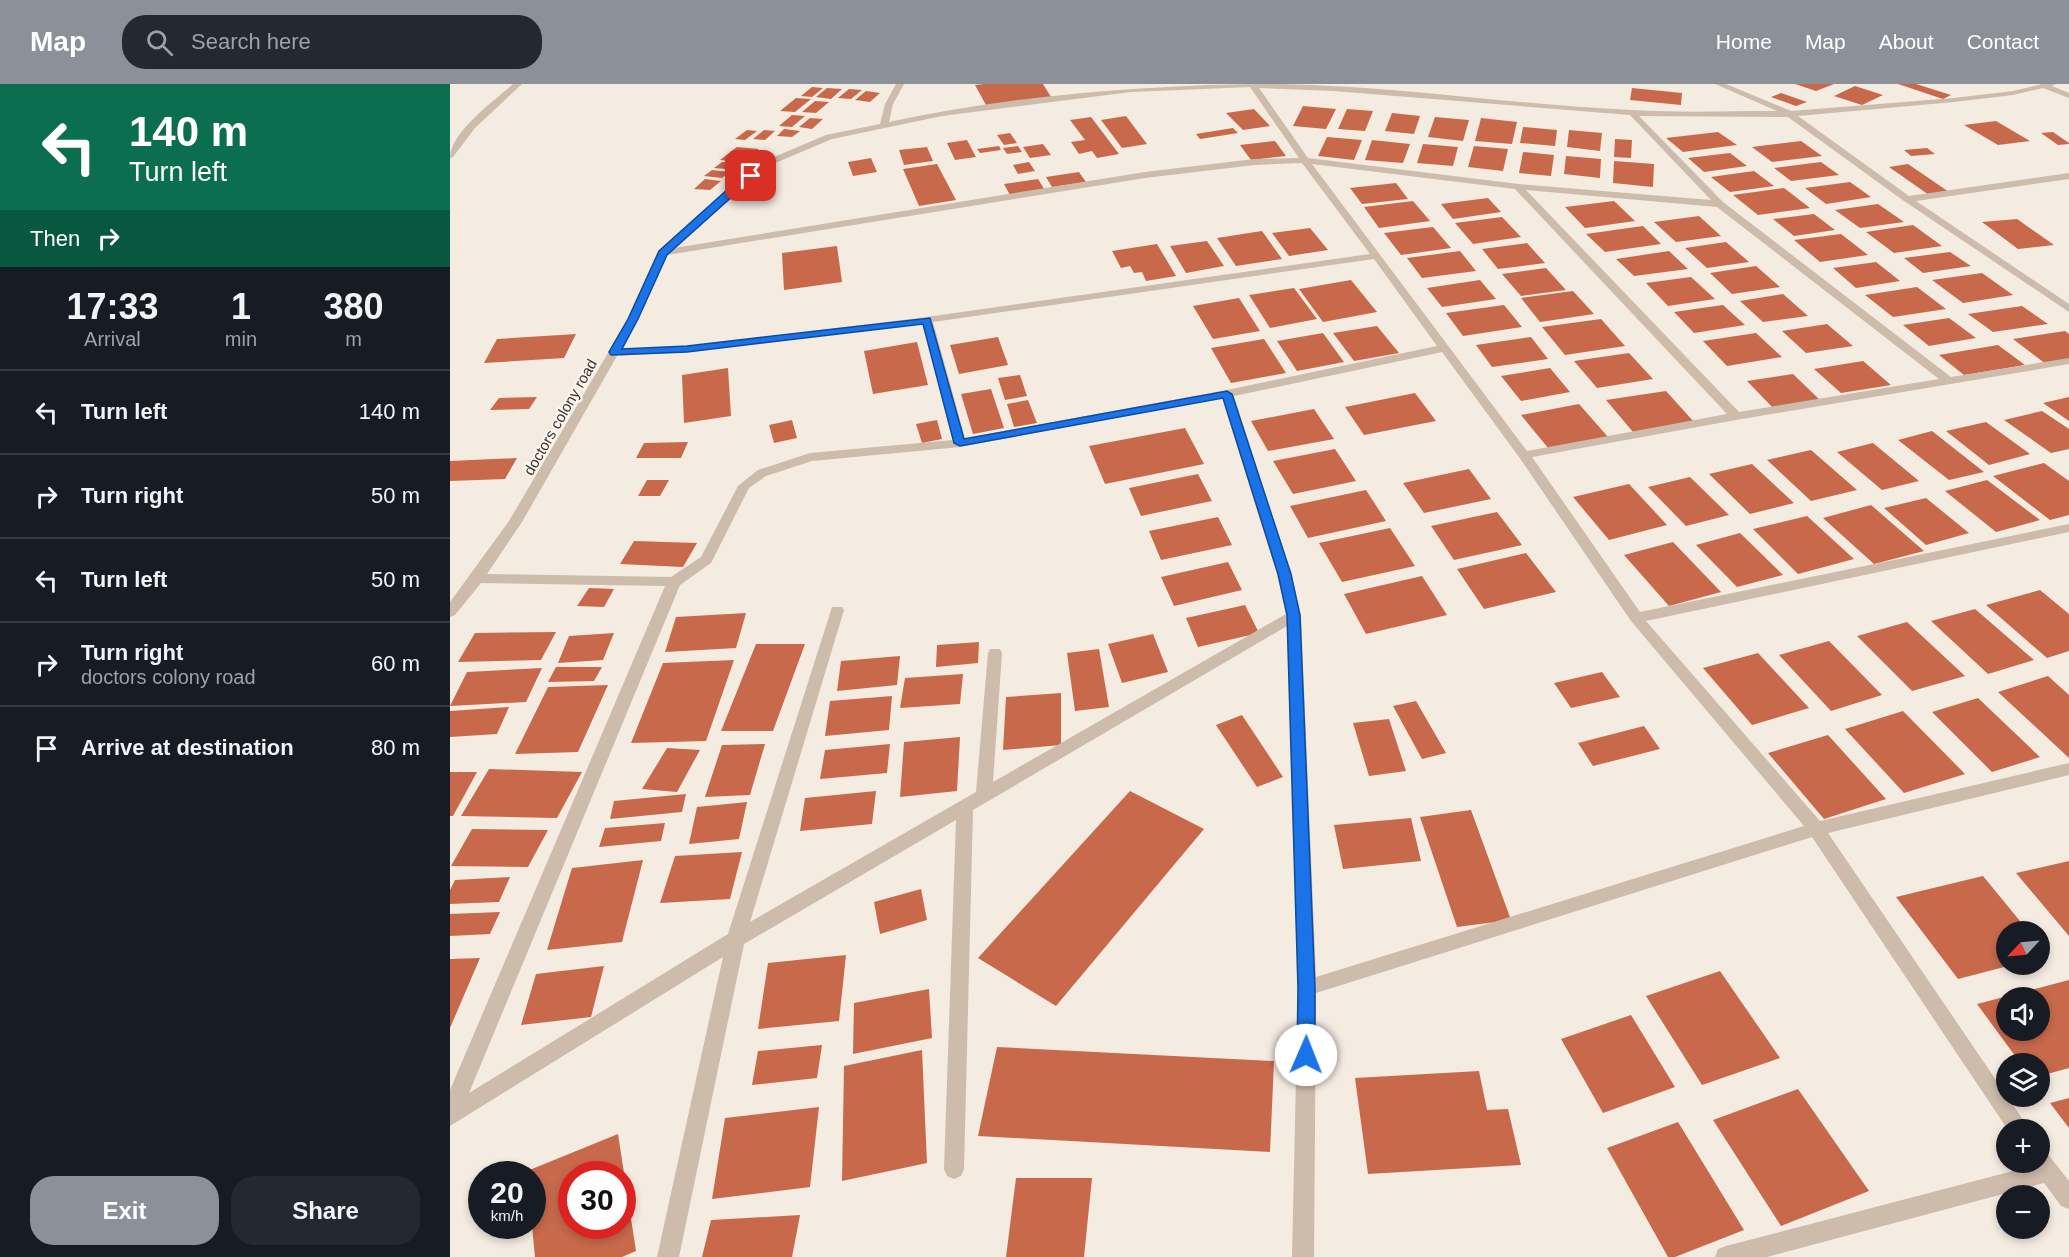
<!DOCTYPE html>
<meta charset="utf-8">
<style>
body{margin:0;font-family:Helvetica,sans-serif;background:#242831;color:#f1f3f6;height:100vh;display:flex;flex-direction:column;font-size:22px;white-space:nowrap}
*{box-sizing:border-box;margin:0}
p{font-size:20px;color:#9ea1a6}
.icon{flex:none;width:33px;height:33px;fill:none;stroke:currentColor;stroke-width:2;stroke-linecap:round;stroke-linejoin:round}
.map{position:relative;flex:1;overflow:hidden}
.side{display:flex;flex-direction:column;background:#171b24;width:450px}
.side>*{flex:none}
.hud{background:#0b6e4f;color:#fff;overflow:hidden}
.needle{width:39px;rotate:244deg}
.fabs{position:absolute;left:1546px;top:837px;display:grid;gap:12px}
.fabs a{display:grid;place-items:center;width:54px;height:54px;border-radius:50%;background:#171b24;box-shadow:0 3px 9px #0003;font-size:30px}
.speed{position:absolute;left:18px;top:1077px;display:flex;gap:12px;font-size:30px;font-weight:700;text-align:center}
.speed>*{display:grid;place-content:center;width:78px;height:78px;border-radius:50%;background:#171b24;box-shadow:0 3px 9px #0003;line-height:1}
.speed small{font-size:15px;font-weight:400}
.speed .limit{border:9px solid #d22;background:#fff;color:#111}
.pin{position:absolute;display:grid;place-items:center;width:51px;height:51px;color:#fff;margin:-26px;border-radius:12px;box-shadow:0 3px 9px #0006}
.me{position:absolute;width:66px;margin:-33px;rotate:1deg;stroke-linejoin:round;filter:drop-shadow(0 0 4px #0008)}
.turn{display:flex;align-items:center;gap:21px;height:126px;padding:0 30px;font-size:27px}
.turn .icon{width:78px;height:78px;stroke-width:2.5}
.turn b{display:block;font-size:42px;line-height:51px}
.then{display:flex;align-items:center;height:57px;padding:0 30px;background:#0003;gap:12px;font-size:22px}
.eta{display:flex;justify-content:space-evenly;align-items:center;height:102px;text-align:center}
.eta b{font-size:36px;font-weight:800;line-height:42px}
.cta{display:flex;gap:12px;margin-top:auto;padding:12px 30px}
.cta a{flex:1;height:69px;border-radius:24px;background:#8c9099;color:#fff;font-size:24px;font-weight:800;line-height:69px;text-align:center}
.cta a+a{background:#242831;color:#f1f3f6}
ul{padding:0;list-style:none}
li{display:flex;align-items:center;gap:18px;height:84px;padding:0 30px;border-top:2px solid #363941}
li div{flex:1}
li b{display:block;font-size:22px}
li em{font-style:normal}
header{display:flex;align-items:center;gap:36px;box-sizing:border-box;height:84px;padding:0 30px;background:#8c9099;color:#fff}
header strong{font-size:28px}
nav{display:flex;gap:33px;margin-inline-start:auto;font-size:21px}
.search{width:420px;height:54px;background:#242831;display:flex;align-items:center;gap:15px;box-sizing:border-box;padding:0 21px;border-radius:24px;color:#9ea1a6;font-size:22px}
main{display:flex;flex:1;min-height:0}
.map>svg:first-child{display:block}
</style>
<header>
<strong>Map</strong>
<div class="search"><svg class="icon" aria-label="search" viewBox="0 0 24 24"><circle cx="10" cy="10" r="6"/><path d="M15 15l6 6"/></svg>Search here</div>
<nav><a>Home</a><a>Map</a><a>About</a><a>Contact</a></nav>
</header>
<main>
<section class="side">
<div class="hud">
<div class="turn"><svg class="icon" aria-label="left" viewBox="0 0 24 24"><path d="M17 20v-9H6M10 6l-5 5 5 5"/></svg><div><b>140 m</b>Turn left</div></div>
<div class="then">Then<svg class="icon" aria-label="right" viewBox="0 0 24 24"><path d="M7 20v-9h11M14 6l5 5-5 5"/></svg></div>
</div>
<div class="eta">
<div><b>17:33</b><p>Arrival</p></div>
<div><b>1</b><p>min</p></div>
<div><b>380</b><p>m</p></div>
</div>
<ul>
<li><svg class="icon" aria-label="left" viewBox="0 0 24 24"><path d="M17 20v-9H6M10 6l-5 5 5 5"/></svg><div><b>Turn left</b></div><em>140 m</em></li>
<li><svg class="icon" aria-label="right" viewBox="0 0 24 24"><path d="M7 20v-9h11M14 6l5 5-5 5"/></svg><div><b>Turn right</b></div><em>50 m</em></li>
<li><svg class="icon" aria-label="left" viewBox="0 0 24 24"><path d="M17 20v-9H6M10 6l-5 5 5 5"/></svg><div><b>Turn left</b></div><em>50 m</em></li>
<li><svg class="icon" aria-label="right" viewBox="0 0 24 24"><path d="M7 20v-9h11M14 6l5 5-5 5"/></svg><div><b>Turn right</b><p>doctors colony road</p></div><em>60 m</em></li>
<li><svg class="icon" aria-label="arrive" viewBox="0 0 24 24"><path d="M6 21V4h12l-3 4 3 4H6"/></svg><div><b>Arrive at destination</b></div><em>80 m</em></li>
</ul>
<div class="cta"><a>Exit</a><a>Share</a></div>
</section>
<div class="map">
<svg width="1619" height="1173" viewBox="0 0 1619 1173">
<rect width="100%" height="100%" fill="#f4ebe1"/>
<path fill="#c8694b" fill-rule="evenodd" d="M534,0H593L601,13L536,21L525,1Z
M1345,0H1384L1366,7Z
M1448,0H1466L1501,11L1493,15Z
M1405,2L1433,11L1412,21L1384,12Z
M362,3L373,4L362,13L351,12Z
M377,4L392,5L381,15L366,13Z
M1182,4L1232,9L1231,21L1180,16Z
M399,5L412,6L401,15L388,14Z
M416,7L430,9L420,18L405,16Z
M1331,9L1357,18L1346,22L1321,13Z
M346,14L361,15L345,28L330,27Z
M365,17L379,18L366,29L352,28Z
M853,22L886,25L876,45L843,42Z
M804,25L820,42L793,46L776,29Z
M897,25L923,27L915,47L888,45Z
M942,29L970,32L964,50L935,47Z
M342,31L355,32L342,43L329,42Z
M676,32L697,60L672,64L651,36Z
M641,33L669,70L647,74L642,67L629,70L621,58L635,56L620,36Z
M985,33L1019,36L1013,57L978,53Z
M360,34L373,35L362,45L349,43Z
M1031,34L1067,38L1062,60L1025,57Z
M1546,37L1580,57L1548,61L1514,41Z
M1073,43L1107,46L1105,62L1070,59Z
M783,44L788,49L750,55L746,50Z
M334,45L350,47L342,53L327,52Z
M297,46L307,47L295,56L285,55Z
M314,46L325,47L315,56L303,55Z
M1119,46L1152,49L1150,67L1117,63Z
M1268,48L1287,61L1233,68L1216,54Z
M1603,48L1619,59V60L1608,61L1591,49Z
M560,49L567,59L554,61L547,51Z
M877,53L912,56L904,76L868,72Z
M1165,55L1182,56L1181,74L1164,73Z
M517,56L526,73L505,76L497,59Z
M922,56L960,60L953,79L915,76Z
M825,57L836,72L801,76L790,61Z
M1351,57L1372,72L1322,78L1302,63Z
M593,60L601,71L580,74L573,63Z
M973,60L1008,63L1003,82L967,79Z
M549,62L551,66L530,69L527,65Z
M568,62L572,68L557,70L553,64Z
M1024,62L1058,65L1053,87L1018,83Z
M287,63L309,65L302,71L280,68Z
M477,63L483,77L454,81L449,66Z
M1477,64L1485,70L1461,72L1454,66Z
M1073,68L1104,71L1101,92L1069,89Z
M1280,69L1297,82L1254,88L1238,74Z
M278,70L302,72L295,78L270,76Z
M1116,72L1151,75L1150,94L1114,90Z
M421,74L427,88L403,92L398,78Z
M1164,77L1204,80L1203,103L1163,99Z
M272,78L295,80L288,86L264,84Z
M579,78L585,87L568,90L563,81Z
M1371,78L1389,91L1341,97L1324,84Z
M487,80L506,116L469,122L453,85Z
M1458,80L1499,108L1479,111L1439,83Z
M262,86L279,88L272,94L254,92Z
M1304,87L1324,102L1280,108L1261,93Z
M629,88L636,98L602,103L596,93Z
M255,95L271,97L260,106L244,105Z
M588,95L596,108L561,113L554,100Z
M1400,98L1421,113L1376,120L1355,104Z
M946,99L958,115L912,120L900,104Z
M1334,104L1360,124L1308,131L1283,111Z
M1038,114L1051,128L1003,135L991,120Z
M963,117L980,137L929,144L914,123Z
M1164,117L1185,137L1135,144L1115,123Z
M1428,120L1454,138L1410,144L1385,126Z
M1364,130L1385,146L1344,152L1323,135Z
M1249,132L1271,152L1226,158L1204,138Z
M1052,133L1071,153L1023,160L1005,139Z
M1567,135L1604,161L1568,165L1532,138Z
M1463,141L1492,162L1444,169L1416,148Z
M1193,142L1211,160L1155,168L1136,150Z
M983,143L1001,164L951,171L934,149Z
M860,144L878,166L839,172L822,149Z
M812,147L832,175L786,182L767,154Z
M1391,150L1418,171L1370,178L1344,156Z
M757,157L774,182L736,189L720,162Z
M1276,158L1299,178L1257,184L1235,164Z
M1077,159L1095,179L1048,185L1032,165Z
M707,160L726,192L696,197L692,188L684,189L680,182L671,184L662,167Z
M387,162L392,198L334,206L332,169Z
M1010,167L1026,187L972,194L957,174Z
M1219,167L1238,185L1184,192L1166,175Z
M1500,168L1521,182L1473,189L1454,174Z
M1426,178L1450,197L1406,204L1383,184Z
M1306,182L1330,203L1282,210L1260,189Z
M1096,184L1116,206L1071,212L1052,190Z
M1532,189L1563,211L1513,219L1482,196Z
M1241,193L1265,215L1218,222L1196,199Z
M901,196L927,228L873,238L849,205Z
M1030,196L1046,215L992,223L977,204Z
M1467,203L1496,225L1443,233L1415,211Z
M844,204L867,235L820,244L799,211Z
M1123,207L1144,230L1090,238L1071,214Z
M1333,210L1358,232L1313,238L1290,217Z
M789,214L810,247L763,255L743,222Z
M1054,221L1072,243L1013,252L996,229Z
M1273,221L1295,241L1244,249L1224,228Z
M1572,222L1598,240L1543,248L1518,230Z
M1499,234L1526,254L1479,262L1453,241Z
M1151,235L1175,262L1115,271L1092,243Z
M1377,240L1403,262L1356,269L1332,247Z
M927,242L949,269L904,277L883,249Z
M1615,247L1619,250V276L1596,280L1563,255Z
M873,249L894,278L847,287L827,257Z
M1306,249L1332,273L1277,282L1253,257Z
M126,250L114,274L34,279L47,255Z
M548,253L558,281L509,290L500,261Z
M1081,253L1098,275L1042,283L1026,261Z
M814,255L836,289L781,299L761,264Z
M467,258L478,301L423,310L414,267Z
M1548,261L1575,281L1514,291L1489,271Z
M1179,269L1203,295L1147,304L1124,277Z
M1413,277L1441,301L1391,309L1364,285Z
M278,284L281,332L234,339L232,291Z
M1100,284L1120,308L1071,317L1051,292Z
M1343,290L1371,317L1324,325L1297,297Z
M570,291L577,312L555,316L548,294Z
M541,305L554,344L523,350L511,310Z
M1216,307L1244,338L1183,348L1156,316Z
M965,309L986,337L914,351L895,323Z
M87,313L79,325L40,326L49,314Z
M1619,313V337L1593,319Z
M578,316L587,339L564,343L557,320Z
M1129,320L1158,353L1099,365L1071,331Z
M864,325L884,355L818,367L801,337Z
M1592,327L1619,345V365L1601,369L1554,336Z
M342,336L347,354L324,359L319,341Z
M487,336L492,355L472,359L466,340Z
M1536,338L1580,370L1539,381L1496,347Z
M735,344L754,380L655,400L639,362Z
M1482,347L1534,388L1499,396L1448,356Z
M238,358L231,374H186L194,359Z
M1423,359L1469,397L1432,406L1387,368Z
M885,365L906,397L843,410L823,377Z
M1361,366L1407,406L1361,417L1317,376Z
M67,374L55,395L0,397V377Z
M1594,379L1619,397V431L1600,436L1543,392Z
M1302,380L1344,419L1300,430L1259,390Z
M1019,385L1041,415L974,429L953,399Z
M748,390L762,417L691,432L679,404Z
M1240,393L1279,431L1236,442L1198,403Z
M197,396H219L210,412H188Z
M1537,396L1590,436L1546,448L1495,407Z
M1179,400L1217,441L1159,456L1123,413Z
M916,406L936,437L858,454L840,422Z
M1476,414L1519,449L1476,461L1434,424Z
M1421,421L1474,467L1424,480L1373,434Z
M1047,428L1072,461L1004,476L981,442Z
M1357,432L1404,475L1348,490L1303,445Z
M768,433L782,461L711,476L699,447Z
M940,444L965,482L892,498L869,459Z
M1290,449L1333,491L1287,503L1246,461Z
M184,457L247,459L233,483L170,480Z
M1223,458L1271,508L1219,522L1174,471Z
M1076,469L1106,508L1034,525L1007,485Z
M778,478L792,506L724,522L711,493Z
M972,492L997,531L916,550L894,510Z
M139,504L164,505L154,523L127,522Z
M1590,506L1619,530V567L1597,574L1536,521Z
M795,521L809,549L748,563L736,534Z
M1525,525L1584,576L1538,590L1481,537Z
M296,529L286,564L215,568L226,533Z
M1457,538L1515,592L1462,607L1407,552Z
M106,548L91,576L8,578L25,549Z
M164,549L153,576L108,579L119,552Z
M703,550L718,588L672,599L658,560Z
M1379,557L1432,611L1381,627L1329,571Z
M529,558L528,579L486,583L487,561Z
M306,560H355L323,647H271Z
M649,565L659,623L625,627L617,569Z
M1308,569L1359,624L1302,641L1253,584Z
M450,572L447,601L387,607L391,577Z
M284,576L256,657L181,659L213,579Z
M106,583H152L144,597L98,598Z
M92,584L76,618L0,622L17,588Z
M1152,588L1170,613L1121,624L1104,599Z
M513,590L510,620L450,624L455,594Z
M1598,592L1619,611V674L1548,608Z
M158,601L128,668L65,670L98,603Z
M611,609V661L553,666L556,613Z
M442,612L439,646L375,652L380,617Z
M1528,614L1590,673L1542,688L1482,628Z
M966,617L996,669L972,675L943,622Z
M59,623L47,650L0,653V627Z
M1453,627L1515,690L1454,709L1395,645Z
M792,631L833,693L807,703L766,641Z
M939,635L956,687L919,692L903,639Z
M1194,642L1210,665L1143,682L1128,659Z
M1378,651L1436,715L1374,735L1318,669Z
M510,653L507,707L450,713L454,658Z
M315,660L300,711L255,713L272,661Z
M440,660L437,689L370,695L375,666Z
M217,664L250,666L227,708L192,705Z
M39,685L132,688L107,734L11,732Z
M0,688H27L3,732H0Z
M426,707L422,740L350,747L355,714Z
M680,707L754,745L606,922L528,874Z
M236,710L232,728L160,735L164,717Z
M297,718L289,755L239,760L247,723Z
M1021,726L1061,836L1007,843L970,733Z
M961,734L971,777L893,785L884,741Z
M215,739L211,757L149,763L155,744Z
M22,745L98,746L78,783L1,782Z
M292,768L280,815L210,819L225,772Z
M193,776L172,858L97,866L122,784Z
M1619,777V852L1566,789Z
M1533,792L1579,848H1557V880L1562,881L1508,895L1446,813Z
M60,793L49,818L0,820V806L5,796Z
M471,805L477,836L430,850L424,818Z
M50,828L40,850L0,852V830Z
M396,871L389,937L308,945L318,879Z
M30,874L0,944V875Z
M154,882L141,933L71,941L86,890Z
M1270,887L1330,974L1252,1001L1196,912Z
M1619,896V984L1590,992V980H1571L1527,920ZM1557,914H1590V946H1557Z
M479,905L482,954L403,970L404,919Z
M1181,931L1225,1003L1153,1029L1111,955Z
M372,961L367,994L302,1001L308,967Z
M547,963L824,977L820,1068L528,1052Z
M472,966L477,1079L392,1097L394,982Z
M1029,987L1037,1026L1058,1025L1071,1081L918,1090L905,994Z
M1348,1005L1419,1107L1331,1142L1263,1036Z
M1619,1014V1044L1600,1019Z
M369,1023L360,1103L262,1115L275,1034Z
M1228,1038L1294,1146L1225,1173H1218L1157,1064Z
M168,1050L186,1167L172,1173H85L82,1142V1090H77V1087ZM122,1090H172V1142H122Z
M566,1094H642L634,1173H556Z
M350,1131L342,1173H252L261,1136Z"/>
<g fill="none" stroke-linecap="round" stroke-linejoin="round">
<path fill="#cdbbac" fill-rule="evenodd" d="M63,0H72L25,44L3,73L0,74C0,48 44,17 63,0Z
M446,0H454L443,20L439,38C565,11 701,0 830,0C948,2 1064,21 1182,26C1230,29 1279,27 1327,27L1265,0H1276L1341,27L1504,14L1563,7L1592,0H1606L1602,2L1619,9V14L1593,4L1563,11L1504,18L1348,32L1459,112L1619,89V95L1466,117L1619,220V228L1454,117L1338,33L1189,32L1273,118L1501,293L1619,274V280L1286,336L1082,373L1190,528L1619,440V448L1196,537L1370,737L1619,679V691L1378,749L1580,1046H1558L1362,753L866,909L864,1173H842L848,904L837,542L523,726L514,1085L511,1092L504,1095L497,1092L494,1085L506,736L294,860L229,1173H207L273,873L0,1042V1006L215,502L31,499L5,531L0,533V518L59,437L178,235L209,167L279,104L317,76L376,51L430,40L435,20ZM800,3L849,74L804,75L695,88L224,164L285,108L323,80L382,55L492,32L681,8ZM809,4L884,7L1180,31L1261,116L1068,100L858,74ZM852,79L920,170L477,233L237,262L171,265L188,235L217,171L695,94L804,81ZM862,80L1065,105L1277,330L1077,367ZM1076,106L1267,123L1489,295L1289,328ZM924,175L987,262L777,306L515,354L483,238ZM473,240L503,356L360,369L308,386L288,402L251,473L221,493L37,490L72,438L167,272L237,268ZM992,268L1069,373L1181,537L1354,742L866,893L851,532L841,490L784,312ZM772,314L827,490L836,530L543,698L552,569L550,565H540L538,569L526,708L300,838L394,526L392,523H382L278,850L19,1009L230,501L261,479L299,404L316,392L362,377L510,363Z
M1590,1066L1597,1069L1619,1097V1125L1611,1122L1594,1099L1317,1173H1265L1268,1165L1276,1162L1582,1082L1581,1078H1590Z"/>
</g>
<path fill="#1a73e8" stroke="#114b97" stroke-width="1.5" d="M298,90L305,92L217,171L188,235L172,265L237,262L480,234L514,355L777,307L782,310L841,490L850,531L865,904V971L862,977L856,979L850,977L847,971L848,904L837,531L828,490L773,314L510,362L504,359L473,240L237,268L161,271L159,268L178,235L209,167L279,104Z"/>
<g text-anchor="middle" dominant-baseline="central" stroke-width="4.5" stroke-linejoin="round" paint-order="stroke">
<g font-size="15" fill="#3b302b" stroke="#fbf5ee">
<text transform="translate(110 333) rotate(-60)">doctors colony road</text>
</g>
</g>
</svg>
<div class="fabs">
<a><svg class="needle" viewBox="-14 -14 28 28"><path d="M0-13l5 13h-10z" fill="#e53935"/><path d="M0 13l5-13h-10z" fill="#9ea1a6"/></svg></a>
<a><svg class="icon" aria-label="sound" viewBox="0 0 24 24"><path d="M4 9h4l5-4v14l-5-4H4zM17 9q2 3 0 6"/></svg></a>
<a><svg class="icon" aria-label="layers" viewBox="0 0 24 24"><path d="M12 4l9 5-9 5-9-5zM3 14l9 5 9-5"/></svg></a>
<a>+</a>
<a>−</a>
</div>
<div class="speed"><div>20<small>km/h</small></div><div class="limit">30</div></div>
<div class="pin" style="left:301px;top:92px;background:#d93025"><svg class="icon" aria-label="arrive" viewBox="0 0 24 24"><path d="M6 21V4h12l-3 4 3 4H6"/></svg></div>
<svg class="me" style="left:856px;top:971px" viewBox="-20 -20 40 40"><circle r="19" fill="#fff"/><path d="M0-13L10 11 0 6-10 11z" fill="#1a73e8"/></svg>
</div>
</main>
